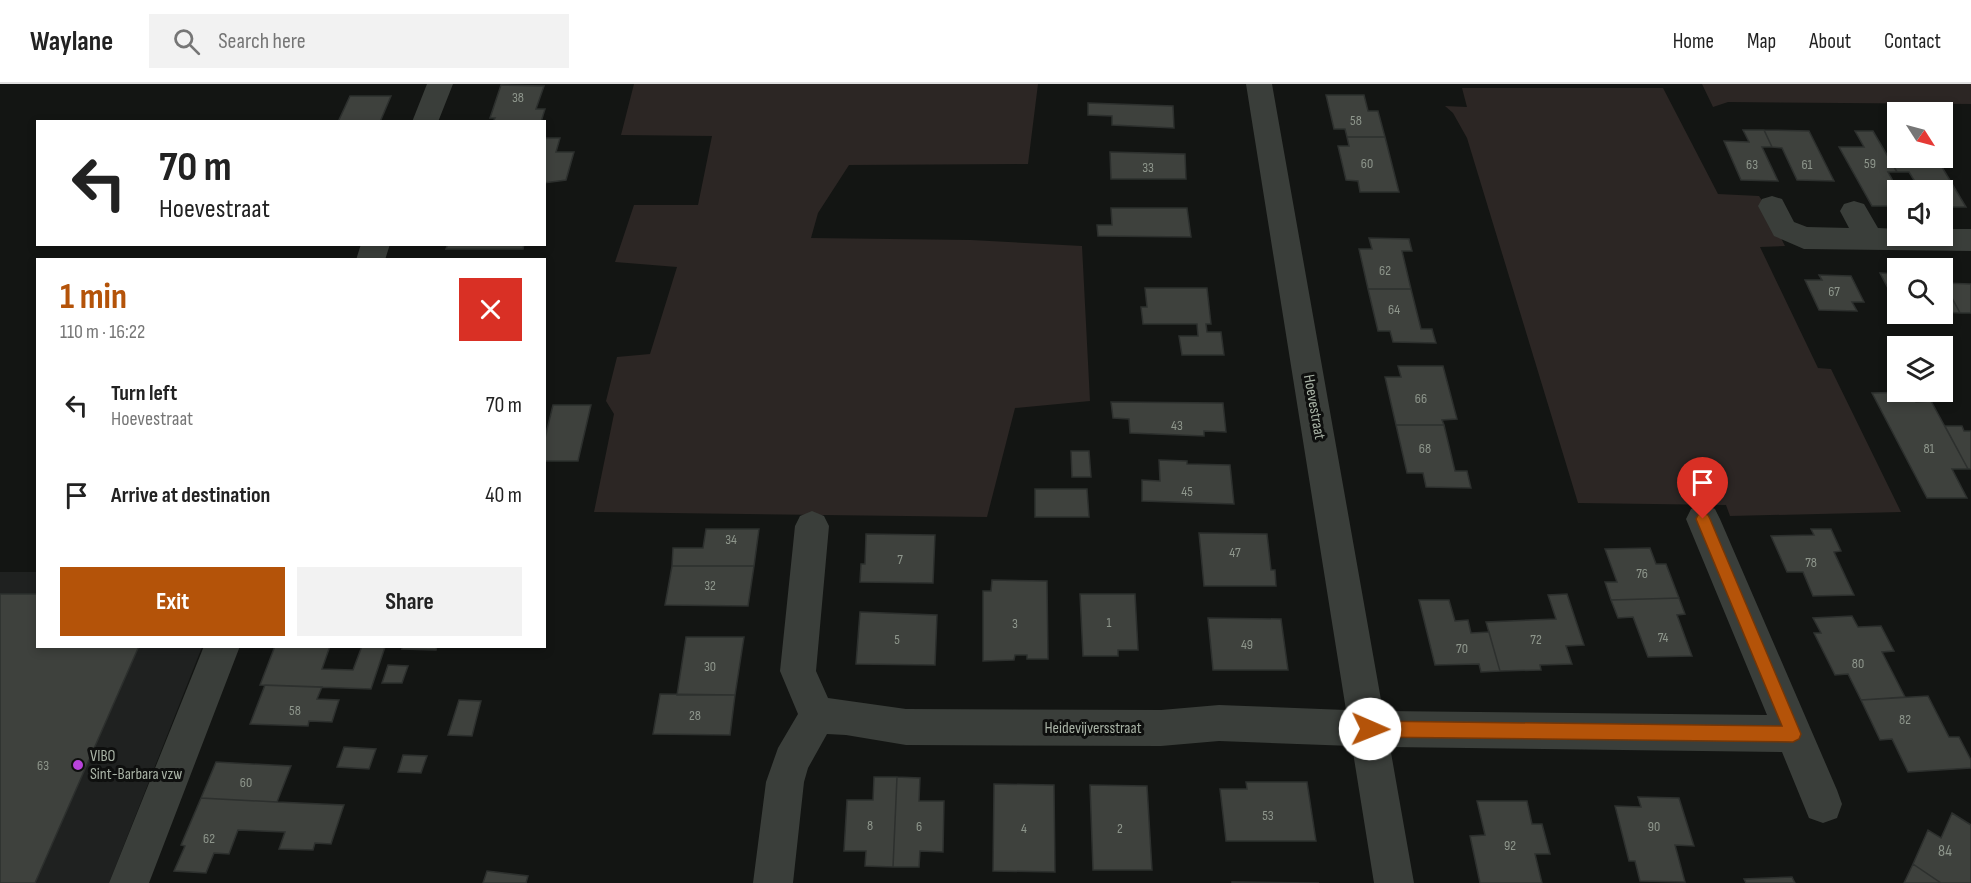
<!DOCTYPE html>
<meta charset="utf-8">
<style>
body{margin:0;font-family:"Sofia Sans Condensed",sans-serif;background:#f2f2f2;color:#222;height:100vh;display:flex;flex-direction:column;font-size:22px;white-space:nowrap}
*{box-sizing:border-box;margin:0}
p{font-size:20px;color:#767676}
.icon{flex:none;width:33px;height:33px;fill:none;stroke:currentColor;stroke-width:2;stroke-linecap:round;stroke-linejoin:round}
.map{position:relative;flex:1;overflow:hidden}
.side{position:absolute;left:36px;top:174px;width:510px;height:390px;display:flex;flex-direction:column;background:#fff;border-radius:0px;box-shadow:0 3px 9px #0003}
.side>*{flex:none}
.hud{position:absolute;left:36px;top:36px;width:510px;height:126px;border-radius:0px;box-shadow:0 3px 9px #0003;background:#fff;color:#222;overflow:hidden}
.needle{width:39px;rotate:126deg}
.controls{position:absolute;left:1887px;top:18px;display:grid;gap:12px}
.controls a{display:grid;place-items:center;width:66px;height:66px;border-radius:0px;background:#fff;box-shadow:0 3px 9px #0003;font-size:30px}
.pin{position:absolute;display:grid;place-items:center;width:51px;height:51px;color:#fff;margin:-62px -26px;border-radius:50% 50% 50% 0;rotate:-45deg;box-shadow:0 0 6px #0007}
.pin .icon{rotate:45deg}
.me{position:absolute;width:66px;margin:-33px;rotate:91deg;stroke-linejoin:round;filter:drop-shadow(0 0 4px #0008)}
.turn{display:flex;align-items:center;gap:21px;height:126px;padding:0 24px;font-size:27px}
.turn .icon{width:78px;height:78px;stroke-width:2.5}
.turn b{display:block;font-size:42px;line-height:51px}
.round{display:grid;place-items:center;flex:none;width:63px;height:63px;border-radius:0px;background:#f2f2f2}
.headline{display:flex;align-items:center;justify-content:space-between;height:102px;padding:0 24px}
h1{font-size:36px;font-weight:700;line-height:45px;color:#b45309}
.button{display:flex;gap:12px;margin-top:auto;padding:12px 24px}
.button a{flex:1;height:69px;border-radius:0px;background:#b45309;color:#fff;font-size:24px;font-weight:700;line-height:69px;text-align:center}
.button a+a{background:#f2f2f2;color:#222}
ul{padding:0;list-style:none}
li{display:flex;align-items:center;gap:18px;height:90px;padding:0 24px}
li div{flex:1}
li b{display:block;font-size:22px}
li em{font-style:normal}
header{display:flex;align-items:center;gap:36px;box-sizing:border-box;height:84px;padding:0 30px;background:#fff;border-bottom:2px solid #e0e0e0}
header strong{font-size:28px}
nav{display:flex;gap:33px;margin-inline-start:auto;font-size:21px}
.search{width:420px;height:54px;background:#f2f2f2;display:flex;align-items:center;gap:15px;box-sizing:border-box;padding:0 21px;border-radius:0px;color:#767676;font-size:22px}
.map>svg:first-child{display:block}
</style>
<header>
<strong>Waylane</strong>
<div class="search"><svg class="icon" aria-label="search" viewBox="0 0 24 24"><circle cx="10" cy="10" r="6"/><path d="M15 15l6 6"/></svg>Search here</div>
<nav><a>Home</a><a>Map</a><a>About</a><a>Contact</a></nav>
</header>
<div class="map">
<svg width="1971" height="799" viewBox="0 0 1971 799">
<rect width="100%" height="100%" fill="#131513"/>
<path fill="#1f2120" d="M0,488H37L38,562L202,563L109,799H0Z"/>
<path fill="#2c2624" d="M634,0H1038L1028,80L849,81L818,129L811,154L971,156L1082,162L1090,317L1015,324L987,433L594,428L614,330L606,317L617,273L650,270L677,183L615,178L634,121H698L712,52L621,51Z
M1702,0H1971V20L1728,18L1713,23Z
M1462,4H1663L1718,110L1759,112L1763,118L1785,162L1760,163L1818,284L1831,285L1901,428L1730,432L1726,421L1578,419L1467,54L1453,29L1445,22L1467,23Z"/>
<path fill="#3e413d" stroke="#2d302e" stroke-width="1.5" d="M501,1L544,2L536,25H545L541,38H493L495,34H490Z
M1326,11H1364L1368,27H1378L1385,53H1347L1345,45H1334Z
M350,12H391L380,38H338Z
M1088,19L1173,22L1174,44L1112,41V32L1088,31Z
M1743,46H1764L1772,63H1762L1778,97L1741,96L1724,57L1749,58Z
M1764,46L1809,47L1834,97L1797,96L1782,64L1772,63Z
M1855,47H1873L1897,88H1888L1898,106V122H1872L1839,63H1864Z
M1347,53H1385L1399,108H1360L1358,97L1346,96L1338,62H1349Z
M544,54H560L556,68H574L566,96L544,99Z
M1110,68L1185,70L1186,95H1111Z
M1887,71L1911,74L1916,83H1942L1966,123H1942V106H1920L1909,88H1897Z
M1111,124H1187L1191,153L1098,152L1097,141H1112Z
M1369,154L1409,155L1412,167H1402L1411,205H1368L1359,165H1372Z
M448,160H524L523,165H446Z
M1880,189L1898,190V223Z
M1819,191L1851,192L1864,218H1852L1857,227L1819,226L1805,196H1822Z
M1942,199H1944L1960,229L1942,228Z
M1944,199L1971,200V229H1960Z
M1145,204H1207L1211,240H1206L1207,248H1221L1224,271H1182L1179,252H1198L1197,240H1143L1141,223H1147Z
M1368,205H1411L1421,245H1432L1436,259L1393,258L1390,247H1378Z
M1398,282H1443L1457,335L1442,336L1444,341H1396L1385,293H1401Z
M1911,308L1916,318L1931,317L1968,385H1952L1967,414H1927L1872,309Z
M1111,318L1223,319L1226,348L1204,347V352L1130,349L1129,335L1113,334Z
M553,321H591L578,377H544V358Z
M1396,341H1444L1455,387H1467L1471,404L1426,403L1423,389H1407Z
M1945,342H1962L1964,347H1971V385H1968Z
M1071,367H1089L1091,393H1072Z
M1159,376L1187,377V380L1230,381L1234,420L1142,417V396L1160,397Z
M1035,405H1087L1089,433H1035Z
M706,445H759L754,482H672L673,464H703Z
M1811,445H1831L1841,467L1834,468L1854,511L1813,512L1803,488H1787L1771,452L1814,451Z
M1199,449L1267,450L1271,486H1275L1276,502H1204Z
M866,450L935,451L933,499L860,498L861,480H865Z
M1650,464L1656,480H1666L1679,514L1611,516L1605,498H1617L1605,465Z
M672,482H754L748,522L665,521Z
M992,496L1047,497L1048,575H1027V571H1015L1014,576L983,577V507H991Z
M0,510H38V562H139L35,799H0Z
M1080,510H1135L1138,566H1118V572H1083Z
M1567,510L1584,561L1566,562L1572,580L1540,581L1541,586L1500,587L1486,538L1556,535L1548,511Z
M1679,514L1685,530L1677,531L1692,572L1648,573L1633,533L1618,534L1611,516Z
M1419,516H1449L1455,537L1468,536L1471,549L1489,548L1500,587L1481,588L1479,580L1435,581Z
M860,528L937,531L935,581L856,580Z
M1852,532L1858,543L1881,542L1894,567L1882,568L1905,613L1861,616L1848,590L1835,591L1814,549H1821L1813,534Z
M1208,534L1281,535L1288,586H1213Z
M686,553H744L735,611H677Z
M275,562H330L322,585L353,586L362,562L385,563L371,605L260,601Z
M403,562H437L436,566L402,565Z
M388,581L408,582L402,599H382Z
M265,601L322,603L317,615L339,616L332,638L309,637L308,642L250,640Z
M660,610L735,611L730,651L653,650Z
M1928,612L1949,653H1959L1971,676V684L1908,688L1892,655L1880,656L1861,616Z
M459,616L481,617L472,652L448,651Z
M344,663L376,665L369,685L337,683Z
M403,671L427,672L421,689L398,688Z
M216,678L291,682L277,718L201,714Z
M874,693H897L893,783L865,782L866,767H844L847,716H873Z
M897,693L920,694L919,717H944L943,768L920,767L919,783H893Z
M1246,698H1307L1316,757H1226L1220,705H1247Z
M994,700L1054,701L1055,788L993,787Z
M1090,701L1147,702L1152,786H1093Z
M1638,713L1679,714L1694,762L1675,761L1685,798L1640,797L1635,777H1629L1615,722L1641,723Z
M201,714L277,718L344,721L331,760L315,759L313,766L279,765L285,748L238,746L229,770L214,769L206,789L174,787L185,762L181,761Z
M1477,717H1527L1532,740H1542L1550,770H1535L1542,799H1480L1470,752L1485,751Z
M1952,729L1971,741V799H1941L1913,780L1928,746L1941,754Z
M1913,780L1941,799H1904Z
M487,787L528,792L526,799H483Z
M1792,793L1795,799H1746L1744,795Z
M1232,798L1319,799H1232Z"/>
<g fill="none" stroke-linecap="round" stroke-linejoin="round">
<path fill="#3a3e3a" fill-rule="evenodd" d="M427,0H453L438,38H412Z
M1246,0H1272L1383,627L1767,631L1686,435L1691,425L1703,420L1715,425L1720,435L1837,706L1842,720L1837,734L1823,739L1809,734L1782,668L1390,663L1414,799H1374L1352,662L1219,657L1161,662L906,661L846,651L827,650L808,684L804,698L793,799H753L766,698L778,664L798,630L780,587L795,442L800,432L812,427L824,432L829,442L816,587L828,614L906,625L1161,626L1219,621L1346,626Z
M1772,112L1782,115L1794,138L1807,143L1849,144L1840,127L1844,120L1854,117L1864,120L1878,144L1898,145V152H1942V145H1971V167L1804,165L1774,152L1758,122L1762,115Z
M361,160H390L385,176H356Z
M204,562H240L149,799H109Z"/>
</g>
<path fill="#b45309" stroke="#753606" stroke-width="1.5" d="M1703,429L1708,431L1710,435L1801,650L1799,655L1793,658L1370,653L1364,650L1362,645L1364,640L1370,637L1782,642L1696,435L1698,431Z"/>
<circle fill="#b943dc" stroke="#0e0f0e" stroke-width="2" cx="78" cy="681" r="6"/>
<g text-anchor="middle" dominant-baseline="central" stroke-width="6" stroke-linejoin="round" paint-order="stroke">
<g font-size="14" fill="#8e968c">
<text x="518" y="13">38</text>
<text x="1356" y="36">58</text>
<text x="1367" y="79">60</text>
<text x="1870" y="79">59</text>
<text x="1752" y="80">63</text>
<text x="1807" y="80">61</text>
<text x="1148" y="83">33</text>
<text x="1385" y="186">62</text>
<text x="1834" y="207">67</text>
<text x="1394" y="225">64</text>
<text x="1421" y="314">66</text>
<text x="1177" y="341">43</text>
<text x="1425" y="364">68</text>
<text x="1929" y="364">81</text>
<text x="1187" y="407">45</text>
<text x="731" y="455">34</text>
<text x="1235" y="468">47</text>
<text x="900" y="475">7</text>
<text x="1811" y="478">78</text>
<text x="1642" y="489">76</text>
<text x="710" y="501">32</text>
<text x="1109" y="538">1</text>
<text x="1015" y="539">3</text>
<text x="1663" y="553">74</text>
<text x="897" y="555">5</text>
<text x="1536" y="555">72</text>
<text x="1247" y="560">49</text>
<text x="1462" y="564">70</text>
<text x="1858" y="579">80</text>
<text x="710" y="582">30</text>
<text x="295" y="626">58</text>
<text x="695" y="631">28</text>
<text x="1905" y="635">82</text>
<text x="43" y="681">63</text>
<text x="246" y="698">60</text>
<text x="1268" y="731">53</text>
<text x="870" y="741">8</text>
<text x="919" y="742">6</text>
<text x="1654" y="742">90</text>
<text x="1024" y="744">4</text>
<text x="1120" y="744">2</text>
<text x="209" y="754">62</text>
<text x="1510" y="761">92</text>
</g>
<g font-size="16" fill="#a9b3a6" stroke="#0e0f0e">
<text transform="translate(1314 323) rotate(80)">Hoevestraat</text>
<text x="1093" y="644">Heidevijversstraat</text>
</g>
<g font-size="16" fill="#a9b3a6" stroke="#0e0f0e" text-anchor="start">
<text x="90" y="672">VIBO<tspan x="90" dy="18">Sint-Barbara vzw</tspan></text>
</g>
<g font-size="16" fill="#8e968c">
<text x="1945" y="767">84</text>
</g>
</g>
</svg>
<div class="controls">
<a><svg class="needle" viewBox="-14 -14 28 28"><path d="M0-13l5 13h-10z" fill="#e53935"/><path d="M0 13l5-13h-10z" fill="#767676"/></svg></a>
<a><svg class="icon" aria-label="sound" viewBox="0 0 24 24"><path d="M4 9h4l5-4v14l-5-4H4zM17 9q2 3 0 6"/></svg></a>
<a><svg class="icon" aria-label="search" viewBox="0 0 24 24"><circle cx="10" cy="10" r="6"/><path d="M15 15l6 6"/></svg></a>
<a><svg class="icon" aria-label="layers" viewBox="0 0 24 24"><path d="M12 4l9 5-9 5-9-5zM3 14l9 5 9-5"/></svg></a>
</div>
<div class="pin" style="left:1703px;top:435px;background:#d93025"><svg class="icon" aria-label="arrive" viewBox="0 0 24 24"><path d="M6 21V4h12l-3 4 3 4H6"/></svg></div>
<svg class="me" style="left:1370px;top:645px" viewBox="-20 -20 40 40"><circle r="19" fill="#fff"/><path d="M0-13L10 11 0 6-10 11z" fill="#b45309"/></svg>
<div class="hud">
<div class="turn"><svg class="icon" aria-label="left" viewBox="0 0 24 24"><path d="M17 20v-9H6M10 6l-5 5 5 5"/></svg><div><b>70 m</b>Hoevestraat</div></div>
</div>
<section class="side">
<div class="headline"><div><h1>1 min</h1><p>110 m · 16:22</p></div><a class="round" style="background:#d93025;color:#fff"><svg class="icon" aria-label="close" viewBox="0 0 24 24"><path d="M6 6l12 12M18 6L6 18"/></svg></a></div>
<ul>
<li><svg class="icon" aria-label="left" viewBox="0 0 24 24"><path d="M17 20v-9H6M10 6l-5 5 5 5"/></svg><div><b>Turn left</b><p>Hoevestraat</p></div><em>70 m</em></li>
<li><svg class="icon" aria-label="arrive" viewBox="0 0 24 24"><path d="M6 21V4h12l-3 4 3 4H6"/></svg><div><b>Arrive at destination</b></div><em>40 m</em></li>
</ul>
<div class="button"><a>Exit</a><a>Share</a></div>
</section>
</div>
